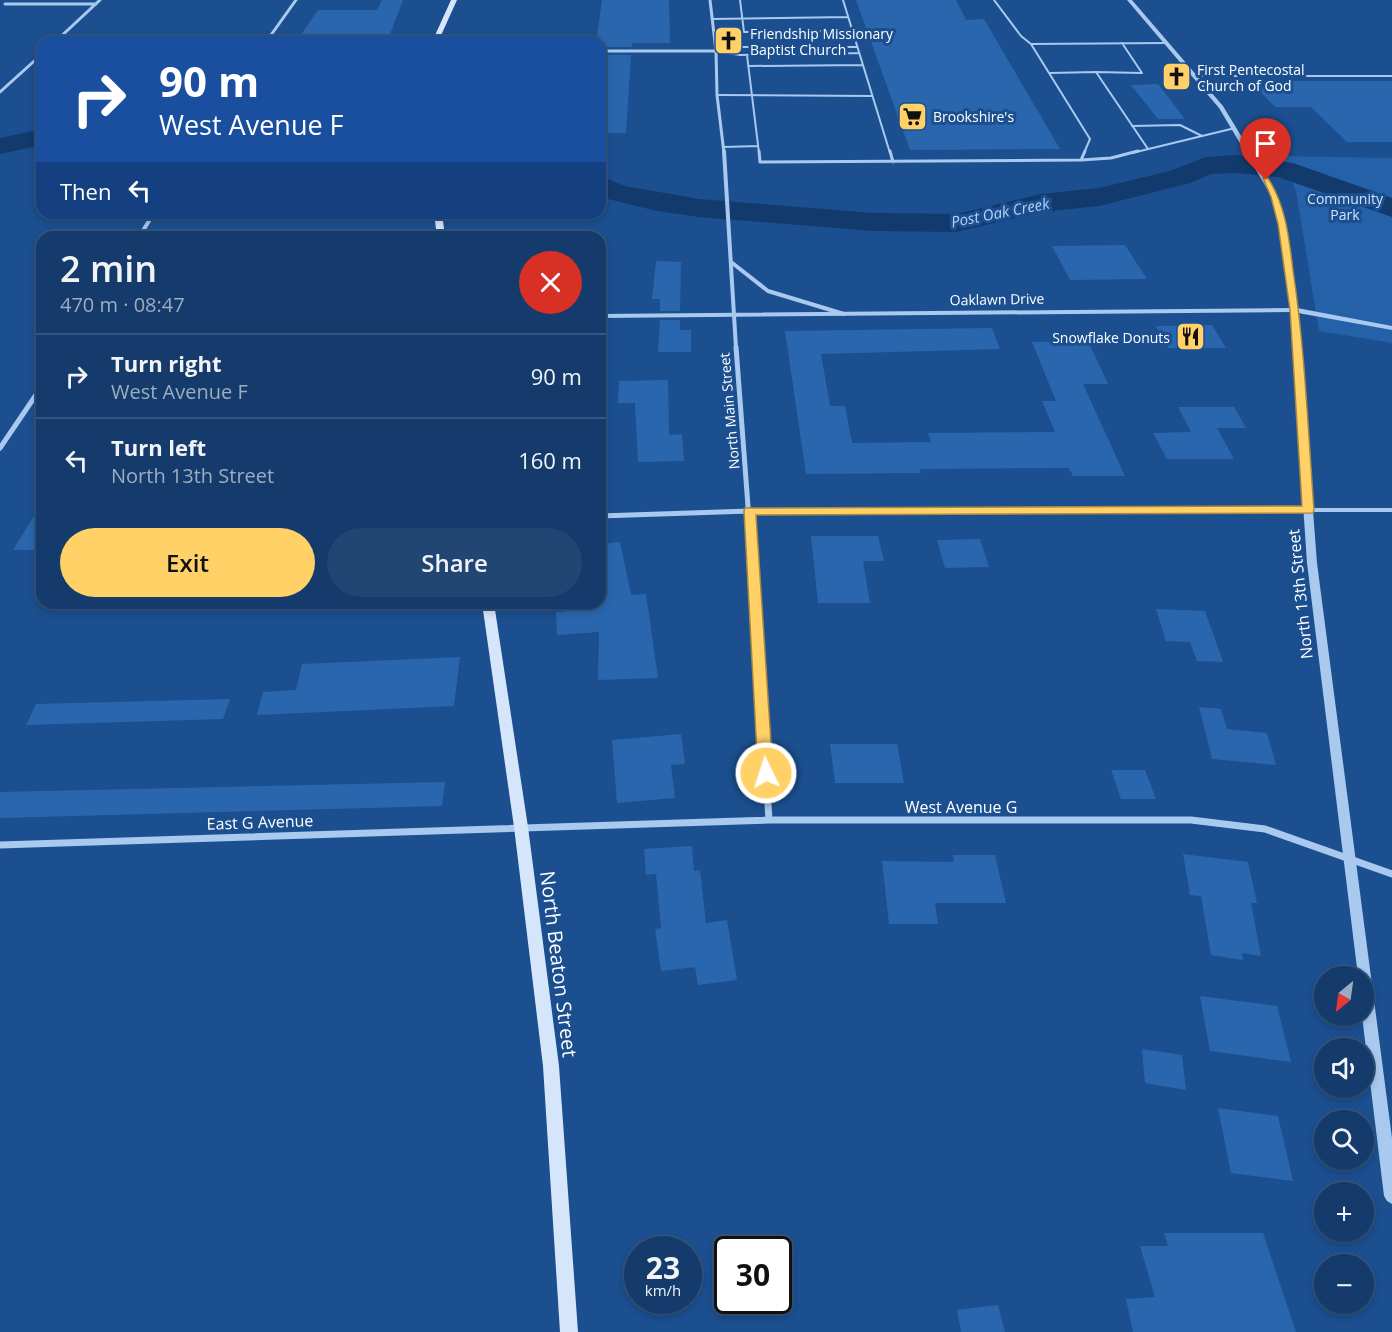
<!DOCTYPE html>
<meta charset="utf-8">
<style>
body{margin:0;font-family:"Open Sans",sans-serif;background:#214673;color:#f1f3f6;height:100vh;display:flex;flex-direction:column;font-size:22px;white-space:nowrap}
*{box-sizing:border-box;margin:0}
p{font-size:20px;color:#9dadc1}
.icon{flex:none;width:33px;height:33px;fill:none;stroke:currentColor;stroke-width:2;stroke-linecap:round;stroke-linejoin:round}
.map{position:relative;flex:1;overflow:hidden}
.sheet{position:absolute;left:36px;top:231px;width:570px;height:378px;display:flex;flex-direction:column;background:#143b6b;border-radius:18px;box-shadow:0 3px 9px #0003,0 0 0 2px #33557e}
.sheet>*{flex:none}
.top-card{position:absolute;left:36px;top:36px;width:570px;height:183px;border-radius:18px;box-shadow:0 3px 9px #0003,0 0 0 2px #33557e;background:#1a4fa0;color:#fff;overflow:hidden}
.needle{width:39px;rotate:209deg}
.buttons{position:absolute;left:1314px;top:966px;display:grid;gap:12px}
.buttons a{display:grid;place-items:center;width:60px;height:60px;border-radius:50%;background:#143b6b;box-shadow:0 3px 9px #0003,0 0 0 2px #33557e;font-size:30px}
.speed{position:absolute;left:624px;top:1236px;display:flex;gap:12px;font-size:30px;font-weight:700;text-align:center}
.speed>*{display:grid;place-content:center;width:78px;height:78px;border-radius:50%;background:#143b6b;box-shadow:0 3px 9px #0003,0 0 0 2px #33557e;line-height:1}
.speed small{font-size:15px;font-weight:400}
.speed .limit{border:3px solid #111;border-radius:9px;background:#fff;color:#111}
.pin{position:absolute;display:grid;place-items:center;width:51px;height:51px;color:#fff;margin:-62px -26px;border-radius:50% 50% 50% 0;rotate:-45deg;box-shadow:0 0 6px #0007}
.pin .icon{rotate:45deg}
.me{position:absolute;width:66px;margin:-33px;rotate:356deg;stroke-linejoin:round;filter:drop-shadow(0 0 4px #0008)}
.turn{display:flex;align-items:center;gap:21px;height:126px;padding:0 24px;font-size:27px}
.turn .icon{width:78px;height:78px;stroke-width:2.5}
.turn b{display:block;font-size:42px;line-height:51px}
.then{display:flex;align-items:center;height:57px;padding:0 24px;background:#0003;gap:12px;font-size:22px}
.round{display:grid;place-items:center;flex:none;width:63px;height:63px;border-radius:32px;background:#214673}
.summary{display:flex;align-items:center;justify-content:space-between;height:102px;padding:0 24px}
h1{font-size:36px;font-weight:600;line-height:45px}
.cta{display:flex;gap:12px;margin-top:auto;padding:12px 24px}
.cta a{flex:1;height:69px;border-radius:36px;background:#ffd166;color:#111;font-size:24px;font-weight:600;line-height:69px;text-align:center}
.cta a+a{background:#214673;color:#f1f3f6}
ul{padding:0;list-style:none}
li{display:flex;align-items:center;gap:18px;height:84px;padding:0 24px;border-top:2px solid #33557e}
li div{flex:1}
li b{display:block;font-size:22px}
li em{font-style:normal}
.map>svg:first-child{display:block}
</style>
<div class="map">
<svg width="1392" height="1332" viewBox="0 0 1392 1332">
<rect width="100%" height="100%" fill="#1b4f8f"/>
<path fill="#2461a8" d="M1281,156L1392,158V343L1319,331L1296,191Z"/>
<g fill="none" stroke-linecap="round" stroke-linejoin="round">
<path fill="#123a6d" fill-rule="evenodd" d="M42,129V145L0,154V138Z
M1236,155L1293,163L1392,198V217L1278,177L1236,173L1211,174L1190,183L1099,206L1041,212L956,232L873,231L699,217L657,211L600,197V176L625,186L699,199L873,213L956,214L1041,194L1099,188L1170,171L1206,157Z"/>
</g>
<path fill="#2a66ad" d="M382,0H403L389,37L300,36L318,10H377Z
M602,0H669L670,43H632V47H600V37H597Z
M856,0H956L966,20L984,19L1060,149L910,150Z
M600,55H631L626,133H600Z
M1291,81H1392V142H1347L1311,107H1275L1251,82Z
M1158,84L1185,119H1158L1131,85Z
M1125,245L1147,279L1070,280L1052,246Z
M656,261L681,262L680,311H660V299H652Z
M660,320H680V330H691V352H658Z
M1212,325L1226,348H1168L1156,326Z
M992,328L1000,349L821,354L830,406H845L852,443L931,442L928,433L1055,432L1042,401H1056L1032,342L1088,341L1108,384H1083L1125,476H1073L1069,468L920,469L921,473L806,474L785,331Z
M668,380L669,435L682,434L684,461L638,462L635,403H618L619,381Z
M1178,407H1234L1246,428H1217L1234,459H1167L1153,433L1191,432Z
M42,503V550H13Z
M811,536H878L884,561H863L870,603H818Z
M980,539L989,567L945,568L937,540Z
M620,542L631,595L646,594L658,678L598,680L599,632L557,635L556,612H563V603H600V544Z
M1156,609L1205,611L1223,662L1197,661L1190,642L1166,641Z
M460,657L454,706L257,715L263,692L296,690L302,664Z
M230,699L223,719L26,725L36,704Z
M1199,707L1221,709L1227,729L1267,733L1276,765L1212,759Z
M681,734L685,764L671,765L675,798L617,803L612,740Z
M830,744H897L904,783H835Z
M1111,770H1145L1156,799H1121Z
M445,782L442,806L0,818V792Z
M692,846L694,871L700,870L706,923L727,920L737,980L698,985L695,967L661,971L655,929L661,928L656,874L646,875L644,849Z
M1183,854L1248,862L1257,903H1251L1261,956L1242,953L1243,960L1211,955L1201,896L1190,895Z
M953,855H995L1006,903H935L938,924H889L882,861L954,862Z
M1200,996L1277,1006L1291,1062L1210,1051Z
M1142,1049L1182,1055L1186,1090L1145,1083Z
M1218,1108L1278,1116L1293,1181L1231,1173Z
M1164,1233H1263L1296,1332H1133L1126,1299L1155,1297L1140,1246H1168Z
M998,1305L1005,1332H961L957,1310Z"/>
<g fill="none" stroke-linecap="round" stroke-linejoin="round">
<path stroke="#a9c9ee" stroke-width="2" d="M740,0L744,32L852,31
M843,0L890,153
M994,0L1021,36L1031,44
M712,19L848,17
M718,50L729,47H857
M716,51L740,55L859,53
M747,55L759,153
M748,66L863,65
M1096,72L1142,73L1122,43
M1050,73L1096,72L1148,149
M1195,76H1392
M717,95L872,96
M1132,126L1180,125L1202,136
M724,147L758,146
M1084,153L1090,139L1031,44L1166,43
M1132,153L1235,128"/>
<path stroke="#a9c9ee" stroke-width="3" d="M759,151L760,162L1081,160L1111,158L1138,151
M890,151L893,162
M1081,160L1085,151"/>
<path stroke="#a9c9ee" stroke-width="4" d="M1308,510H1392"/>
<path stroke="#a9c9ee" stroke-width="3" d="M710,0L716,51L717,95L724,153
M5,4H96
M55,42L100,0
M266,42L296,0
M600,51H716
M0,92L42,54"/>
<path stroke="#a9c9ee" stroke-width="4" d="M724,151L736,348
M139,237L154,213
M731,262L768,291L844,314"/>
<path stroke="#a9c9ee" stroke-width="5" d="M736,347L755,599
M0,448L42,386
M600,516L750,511L1308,510"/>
<path stroke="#a9c9ee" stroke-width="7" d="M755,597L769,820
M0,845L769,820H1191L1265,829L1392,874"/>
<path fill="#a9c9ee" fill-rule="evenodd" d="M1127,0H1132L1223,106L1278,197L1285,224L1297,308L1392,326V330L1298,313L1317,563L1392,1138V1204L1387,1201L1384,1196L1362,1016L1364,976H1358L1307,563L1290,312L600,318V314L1290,308L1279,224L1272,197L1219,108Z"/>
<path fill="#d6e6fa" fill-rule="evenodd" d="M451,0H457L438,42H432Z
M434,213H442L445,237H437Z
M482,603H494L528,827L559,1066L578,1332H560L543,1066L514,827Z"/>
</g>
<path fill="#ffd166" stroke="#a68842" stroke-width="1.5" d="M1263,178H1268C1286,206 1289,238 1293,270C1305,350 1308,430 1314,510L1313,513L756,515L773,773L771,777H761L758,773L744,511L745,508L1302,506L1290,310L1278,224L1271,197Z"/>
<defs>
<symbol id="church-square" viewBox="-11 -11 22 22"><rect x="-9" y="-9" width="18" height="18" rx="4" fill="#ffd166" stroke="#1b4f8f"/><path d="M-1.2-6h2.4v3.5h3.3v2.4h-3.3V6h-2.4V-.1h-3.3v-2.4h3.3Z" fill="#111"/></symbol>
<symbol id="supermarket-square" viewBox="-11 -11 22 22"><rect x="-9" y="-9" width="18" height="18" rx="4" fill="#ffd166" stroke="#1b4f8f"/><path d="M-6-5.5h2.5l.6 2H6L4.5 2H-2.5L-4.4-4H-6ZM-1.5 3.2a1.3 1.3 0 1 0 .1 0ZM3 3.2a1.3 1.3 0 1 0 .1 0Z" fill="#111"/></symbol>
<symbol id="restaurant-square" viewBox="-11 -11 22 22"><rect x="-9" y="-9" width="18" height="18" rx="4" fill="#ffd166" stroke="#1b4f8f"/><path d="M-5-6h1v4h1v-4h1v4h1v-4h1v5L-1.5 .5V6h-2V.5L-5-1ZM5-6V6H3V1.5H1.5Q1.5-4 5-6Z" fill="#111"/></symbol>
</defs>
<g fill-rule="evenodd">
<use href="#church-square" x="712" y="24" width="33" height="33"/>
<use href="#church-square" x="1160" y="60" width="33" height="33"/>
<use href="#supermarket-square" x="896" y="100" width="33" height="33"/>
<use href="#restaurant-square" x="1174" y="320" width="33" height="33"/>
</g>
<g text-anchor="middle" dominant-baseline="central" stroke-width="6" stroke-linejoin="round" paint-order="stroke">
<g font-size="14" fill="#fff" stroke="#1b4f8f" text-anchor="start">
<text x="750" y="33">Friendship Missionary<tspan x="750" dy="16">Baptist Church</tspan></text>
<text x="1197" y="69">First Pentecostal<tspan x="1197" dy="16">Church of God</tspan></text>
<text x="933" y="116">Brookshire's</text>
<text x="1170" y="337" text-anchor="end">Snowflake Donuts</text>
</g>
<g font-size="14" fill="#cfe3fa" stroke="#1b4f8f">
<text x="1345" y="198">Community<tspan x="1345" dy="16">Park</tspan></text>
</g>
<g font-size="14" fill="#fff" stroke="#1b4f8f">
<text transform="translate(997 299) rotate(-1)">Oaklawn Drive</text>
<text transform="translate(729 411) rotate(-95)">North Main Street</text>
</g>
<g font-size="15" font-style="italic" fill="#b5d3f5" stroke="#1b4f8f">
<text transform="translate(1000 212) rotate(-11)">Post Oak Creek</text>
</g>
<g font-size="16" fill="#fff" stroke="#1b4f8f">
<text transform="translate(1300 594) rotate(-96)">North 13th Street</text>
<text x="961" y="807">West Avenue G</text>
<text transform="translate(260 822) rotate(-2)">East G Avenue</text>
</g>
<g font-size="20" fill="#fff" stroke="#1b4f8f">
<text transform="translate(559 964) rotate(83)">North Beaton Street</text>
</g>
</g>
</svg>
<div class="buttons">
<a><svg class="needle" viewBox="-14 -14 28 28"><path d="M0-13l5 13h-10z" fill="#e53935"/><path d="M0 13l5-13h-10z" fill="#9dadc1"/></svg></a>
<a><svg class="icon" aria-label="sound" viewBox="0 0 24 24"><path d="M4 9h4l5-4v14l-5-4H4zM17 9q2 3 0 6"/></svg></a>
<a><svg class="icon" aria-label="search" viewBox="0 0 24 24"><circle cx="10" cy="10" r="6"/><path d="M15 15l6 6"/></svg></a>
<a>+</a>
<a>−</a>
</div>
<div class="speed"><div>23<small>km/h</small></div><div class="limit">30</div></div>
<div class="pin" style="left:1266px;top:180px;background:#d93025"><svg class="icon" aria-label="arrive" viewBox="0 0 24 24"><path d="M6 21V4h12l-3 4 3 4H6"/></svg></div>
<svg class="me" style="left:766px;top:773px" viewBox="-20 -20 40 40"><circle r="17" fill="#ffd166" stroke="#fff" stroke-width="3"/><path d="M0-11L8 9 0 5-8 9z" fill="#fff"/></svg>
<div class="top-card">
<div class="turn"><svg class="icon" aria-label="right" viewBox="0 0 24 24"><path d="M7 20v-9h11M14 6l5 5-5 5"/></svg><div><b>90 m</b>West Avenue F</div></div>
<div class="then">Then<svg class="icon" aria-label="left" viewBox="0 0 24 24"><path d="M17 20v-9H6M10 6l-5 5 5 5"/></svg></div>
</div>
<section class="sheet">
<div class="summary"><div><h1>2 min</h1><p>470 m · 08:47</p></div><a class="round" style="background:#d93025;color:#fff"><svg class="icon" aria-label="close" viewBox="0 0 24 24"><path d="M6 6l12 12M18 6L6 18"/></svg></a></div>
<ul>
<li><svg class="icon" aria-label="right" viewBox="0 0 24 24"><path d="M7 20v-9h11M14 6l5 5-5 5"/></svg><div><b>Turn right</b><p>West Avenue F</p></div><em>90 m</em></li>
<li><svg class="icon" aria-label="left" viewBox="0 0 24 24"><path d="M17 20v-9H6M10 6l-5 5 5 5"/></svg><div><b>Turn left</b><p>North 13th Street</p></div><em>160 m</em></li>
</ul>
<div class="cta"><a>Exit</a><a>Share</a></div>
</section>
</div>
